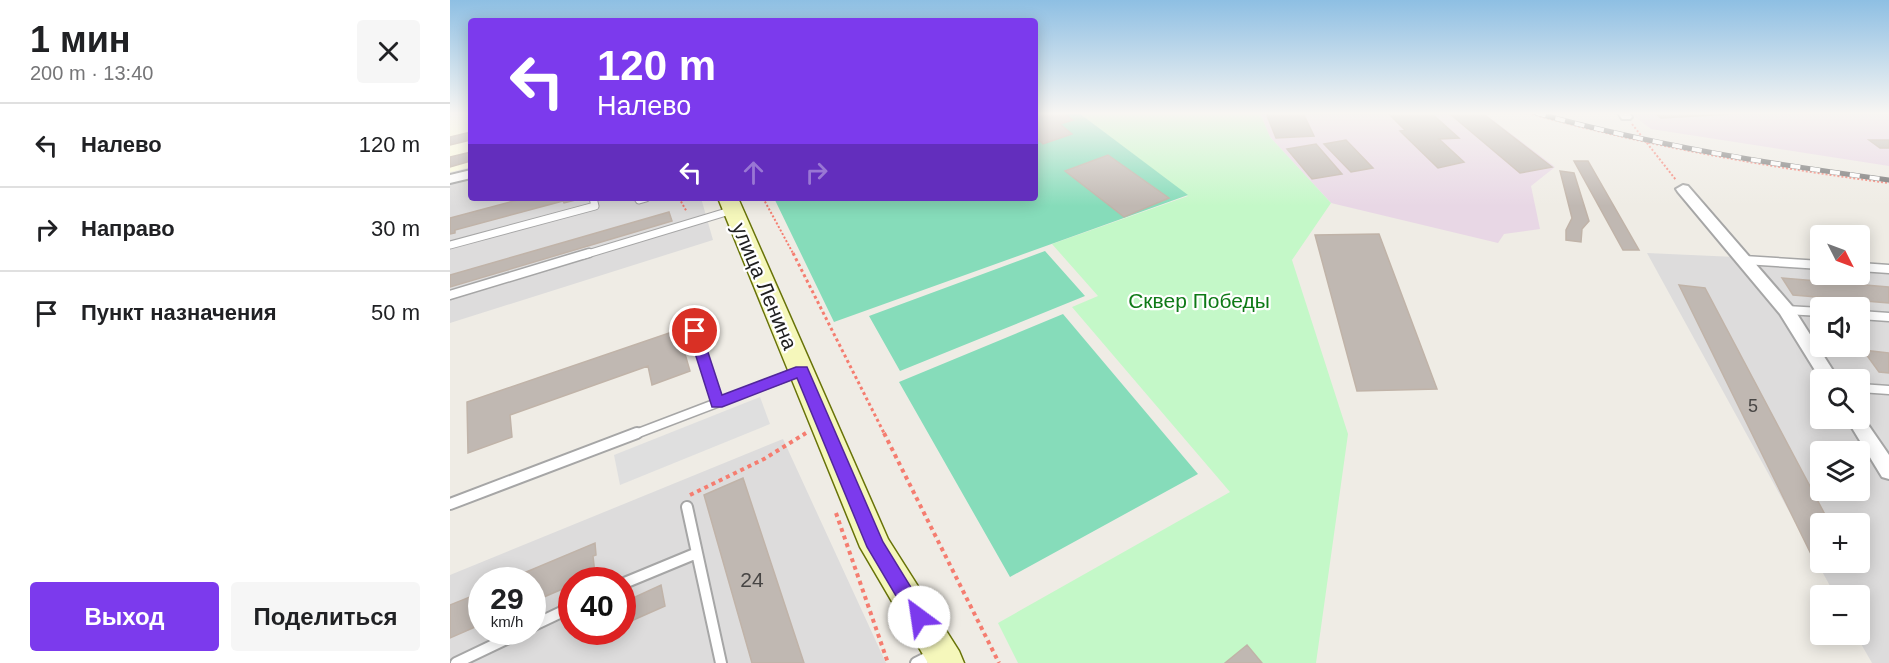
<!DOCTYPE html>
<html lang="ru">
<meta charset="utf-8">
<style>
body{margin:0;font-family:Helvetica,sans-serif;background:#f6f6f6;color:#202124;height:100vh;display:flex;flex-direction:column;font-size:22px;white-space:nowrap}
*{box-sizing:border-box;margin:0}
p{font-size:20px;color:#757577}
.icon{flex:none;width:33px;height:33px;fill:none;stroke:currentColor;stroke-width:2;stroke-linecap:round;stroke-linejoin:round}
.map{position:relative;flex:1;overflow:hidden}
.sheet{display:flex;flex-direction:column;background:#fff;width:450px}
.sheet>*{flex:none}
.top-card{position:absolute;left:18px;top:18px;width:570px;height:183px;border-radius:6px;box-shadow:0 3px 15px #0003;background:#7c3aed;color:#fff;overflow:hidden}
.needle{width:39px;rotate:132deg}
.tools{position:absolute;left:1360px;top:225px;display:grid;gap:12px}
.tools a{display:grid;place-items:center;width:60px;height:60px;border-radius:6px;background:#fff;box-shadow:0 3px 15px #0003;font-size:30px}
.speed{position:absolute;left:18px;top:567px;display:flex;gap:12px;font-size:30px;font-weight:700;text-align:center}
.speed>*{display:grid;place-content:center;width:78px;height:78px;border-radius:50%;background:#fff;box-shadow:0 3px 15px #0003;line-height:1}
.speed small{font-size:15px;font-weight:400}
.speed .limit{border:9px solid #d22;background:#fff;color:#111}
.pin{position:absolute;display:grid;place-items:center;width:51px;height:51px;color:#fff;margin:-26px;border:3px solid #fff;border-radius:50%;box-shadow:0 2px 6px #0007}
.me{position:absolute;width:66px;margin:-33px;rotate:329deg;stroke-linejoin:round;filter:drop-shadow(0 0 4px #0008)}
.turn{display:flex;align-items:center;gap:21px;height:126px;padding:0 30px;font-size:27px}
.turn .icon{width:78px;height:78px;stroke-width:2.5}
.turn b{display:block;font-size:42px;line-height:51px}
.lanes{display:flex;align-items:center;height:57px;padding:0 30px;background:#0003;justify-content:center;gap:30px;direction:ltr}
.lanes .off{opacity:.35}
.round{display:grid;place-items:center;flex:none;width:63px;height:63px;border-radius:6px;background:#f6f6f6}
.summary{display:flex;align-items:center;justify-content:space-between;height:102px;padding:0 30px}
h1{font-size:36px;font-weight:700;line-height:45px}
.action{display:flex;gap:12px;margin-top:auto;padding:12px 30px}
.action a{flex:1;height:69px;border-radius:6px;background:#7c3aed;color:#fff;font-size:24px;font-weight:700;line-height:69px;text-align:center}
.action a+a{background:#f6f6f6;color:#202124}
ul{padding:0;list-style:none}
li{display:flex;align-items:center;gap:18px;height:84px;padding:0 30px;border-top:2px solid #e0e0e0}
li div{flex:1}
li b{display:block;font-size:22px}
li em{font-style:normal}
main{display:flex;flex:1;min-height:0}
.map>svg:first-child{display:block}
</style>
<main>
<section class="sheet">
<div class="summary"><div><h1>1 мин</h1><p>200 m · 13:40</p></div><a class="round"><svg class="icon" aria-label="close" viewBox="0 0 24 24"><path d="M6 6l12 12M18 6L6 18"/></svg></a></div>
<ul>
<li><svg class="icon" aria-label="left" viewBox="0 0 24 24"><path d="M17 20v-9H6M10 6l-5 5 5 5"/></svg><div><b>Налево</b></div><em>120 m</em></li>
<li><svg class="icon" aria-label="right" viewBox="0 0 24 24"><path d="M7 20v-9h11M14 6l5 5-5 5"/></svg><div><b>Направо</b></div><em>30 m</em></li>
<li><svg class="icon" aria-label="arrive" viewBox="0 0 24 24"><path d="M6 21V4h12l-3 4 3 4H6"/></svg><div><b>Пункт назначения</b></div><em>50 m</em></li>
</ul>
<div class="action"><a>Выход</a><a>Поделиться</a></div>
</section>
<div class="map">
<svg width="1439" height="663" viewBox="0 0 1439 663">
<rect width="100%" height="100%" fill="#efece5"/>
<path fill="#dddcdc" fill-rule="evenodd" d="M21,178V198H251L263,240L0,323V184Z
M1197,253L1371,261V274H1410V263L1439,264V663H1422L1406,635L1410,634V596L1385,595ZM1371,308H1410V346H1371ZM1371,380H1410V418H1371ZM1371,452H1410V490H1371ZM1371,524H1410V562H1371Z
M333,439L436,663H0V575ZM32,580H82V632H32ZM122,580H172V632H122Z"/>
<path fill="#e8d7e5" d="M810,113H1034L1105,167L1081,186L1090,229L1054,234L1048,243L881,203L820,137Z
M1180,113H1439V166L1201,129Z"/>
<path fill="#fefee0" d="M21,113V167L0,172V117Z"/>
<path fill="#c4f8c8" d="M629,113H810L820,137L881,203L842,260L898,434L866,663H568L548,623L780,492L622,307L648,296L602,244L738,196Z"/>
<path fill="#86dcba" d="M585,113H629L738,195L384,322L324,198H585Z
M595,251L635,296L450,371L419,316Z
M613,314L748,474L560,577L449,382Z"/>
<path fill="#dfdfdf" d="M310,397L320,424L170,485L164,455Z"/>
<path fill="#c0b8b2" stroke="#c0b3a8" stroke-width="1.5" d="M585,113H613L623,120L610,124L622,134L593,144L585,137Z
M816,113H853L864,136L826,138Z
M938,113H981L1009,138L989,139L1014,162L988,168L950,131L955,130Z
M999,113H1032L1102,167L1070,173Z
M1205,113H1300L1211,118Z
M21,132V140L0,145V137Z
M896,140L923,168L901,172L874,144Z
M1419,140H1439V148H1430Z
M866,144L892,174L862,179L837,149Z
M21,152V161L0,167V157Z
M658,155L719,198L674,217L615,171Z
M1124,161H1138L1189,250H1173Z
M1110,171L1124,173L1139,221L1132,229L1131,242L1116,240V230L1122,218Z
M75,198H134L114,203L113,201L5,230V233L0,234V218Z
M219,212L222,221L0,287V275Z
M929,234L987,389L907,391L865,235Z
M1332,278L1439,287V303L1343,295Z
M1229,285L1255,288L1380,524H1371V557L1362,556Z
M228,330L240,371L202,385L198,366L60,415L62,437L18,453L17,402Z
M1413,350L1439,353V373L1429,372Z
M293,478L354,663H302L254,495Z
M145,543L146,555L143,556L145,574L131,580H122V585L82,602V580H57Z
M211,585L215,606L172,625V603Z
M32,592V624L0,638V605Z
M797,645L812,663H775Z"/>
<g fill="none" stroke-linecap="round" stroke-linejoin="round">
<defs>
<path id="lane-far2" d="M188,198L189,200L196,198
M0,245L145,206L143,198
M134,255L283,210"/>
<path id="lane-far1" d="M1294,260L1371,265
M1410,267L1439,269
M0,295L139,253
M1336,310L1371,312
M1410,315L1439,317
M245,331L267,403
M1410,388L1439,390
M183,435L348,372"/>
<path id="lane" d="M0,504L187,433
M237,507L271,663
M172,584L247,553
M82,626L122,607
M6,663L71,632
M466,663L484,654"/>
<path id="street" d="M1168,113H1180L1182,117L1180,119H1172Z
M21,170V178L0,183V175Z
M1233,185L1238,186L1342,306L1389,380H1371L1330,314L1228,192L1226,189Z
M1410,413L1439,455V479L1432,477L1396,418H1410Z"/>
<path id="secondary" d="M268,198H288L438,539L509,651L514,663H478L410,547Z"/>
</defs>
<use href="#lane-far2" stroke="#a6a6a6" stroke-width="9"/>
<use href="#lane-far1" stroke="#a6a6a6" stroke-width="11"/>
<use href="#lane" stroke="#a6a6a6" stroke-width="14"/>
<use href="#street" stroke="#a6a6a6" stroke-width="4"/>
<use href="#secondary" stroke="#687308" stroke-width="3"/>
<path stroke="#f57d70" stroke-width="2" stroke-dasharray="2 2" stroke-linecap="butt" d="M1078,113C1197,146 1317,167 1439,183
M1182,124L1226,180
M229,198L237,212
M313,198L344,255"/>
<path stroke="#f57d70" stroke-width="3" stroke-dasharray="3 3" stroke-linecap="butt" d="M343,253L435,435
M353,435L356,433"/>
<path stroke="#f57d70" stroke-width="4" stroke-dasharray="4 4" stroke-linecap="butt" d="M434,433L549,663
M240,495L314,459L356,433
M386,513L438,663"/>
<use href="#lane-far2" stroke="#fff" stroke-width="7"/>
<use href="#lane-far1" stroke="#fff" stroke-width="8"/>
<use href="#lane" stroke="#fff" stroke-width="10"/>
<use href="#street" fill="#fff" fill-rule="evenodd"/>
<use href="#secondary" fill="#f5f7bb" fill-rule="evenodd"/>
<defs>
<path id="rail" d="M1086,113C1202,145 1320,164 1439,180"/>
</defs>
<use href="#rail" stroke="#6d6d6d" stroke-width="5"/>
<use href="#rail" stroke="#fff" stroke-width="4" stroke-dasharray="10" stroke-linecap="butt"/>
</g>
<linearGradient id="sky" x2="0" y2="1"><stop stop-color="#8ebfe3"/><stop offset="0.55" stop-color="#f8f6f3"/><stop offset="1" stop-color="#f8f6f3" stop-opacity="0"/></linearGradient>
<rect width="1439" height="206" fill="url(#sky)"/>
<path fill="#7c3aed" stroke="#51269a" stroke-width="1.5" d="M245,326L251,331L272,395L346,367H357L433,542L475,610L478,617L475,623L469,626L462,623L417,547L347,378L272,407H262L238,331Z"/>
<g text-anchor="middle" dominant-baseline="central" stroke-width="4.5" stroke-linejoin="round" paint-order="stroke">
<g font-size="18" fill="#474544">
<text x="1303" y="406">5</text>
</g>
<g font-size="21" fill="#1f1f1f" stroke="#fff">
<text transform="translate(315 286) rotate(67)">улица Ленина</text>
</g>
<g font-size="21" fill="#0f7a17" stroke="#fff">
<text x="749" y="300">Сквер Победы</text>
</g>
<g font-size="21" fill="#474544">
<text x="302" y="579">24</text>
</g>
</g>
</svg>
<div class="tools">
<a><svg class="needle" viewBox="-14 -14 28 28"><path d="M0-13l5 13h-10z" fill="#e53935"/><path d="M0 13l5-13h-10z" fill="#757577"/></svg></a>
<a><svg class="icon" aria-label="sound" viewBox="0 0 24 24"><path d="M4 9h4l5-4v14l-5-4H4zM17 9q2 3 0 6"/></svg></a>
<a><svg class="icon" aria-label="search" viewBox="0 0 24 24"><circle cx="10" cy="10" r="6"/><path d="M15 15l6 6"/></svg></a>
<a><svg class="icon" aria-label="layers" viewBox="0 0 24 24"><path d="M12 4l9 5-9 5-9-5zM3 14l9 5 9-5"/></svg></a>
<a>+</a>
<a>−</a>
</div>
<div class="speed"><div>29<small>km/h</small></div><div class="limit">40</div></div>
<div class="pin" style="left:245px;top:331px;background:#d93025"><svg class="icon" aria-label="arrive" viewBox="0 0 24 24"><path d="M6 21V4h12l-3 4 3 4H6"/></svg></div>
<svg class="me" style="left:469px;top:617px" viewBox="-20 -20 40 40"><circle r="19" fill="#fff"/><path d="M0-13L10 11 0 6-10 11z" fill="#7c3aed"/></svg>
<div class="top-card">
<div class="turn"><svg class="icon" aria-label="left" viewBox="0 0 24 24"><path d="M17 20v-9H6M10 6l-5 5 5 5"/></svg><div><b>120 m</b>Налево</div></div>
<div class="lanes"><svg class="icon" aria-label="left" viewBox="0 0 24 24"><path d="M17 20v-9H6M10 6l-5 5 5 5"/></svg><svg class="icon off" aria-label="ahead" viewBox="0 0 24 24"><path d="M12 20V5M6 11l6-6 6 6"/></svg><svg class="icon off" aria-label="right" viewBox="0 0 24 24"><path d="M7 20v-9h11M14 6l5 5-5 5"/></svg></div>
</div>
</div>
</main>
